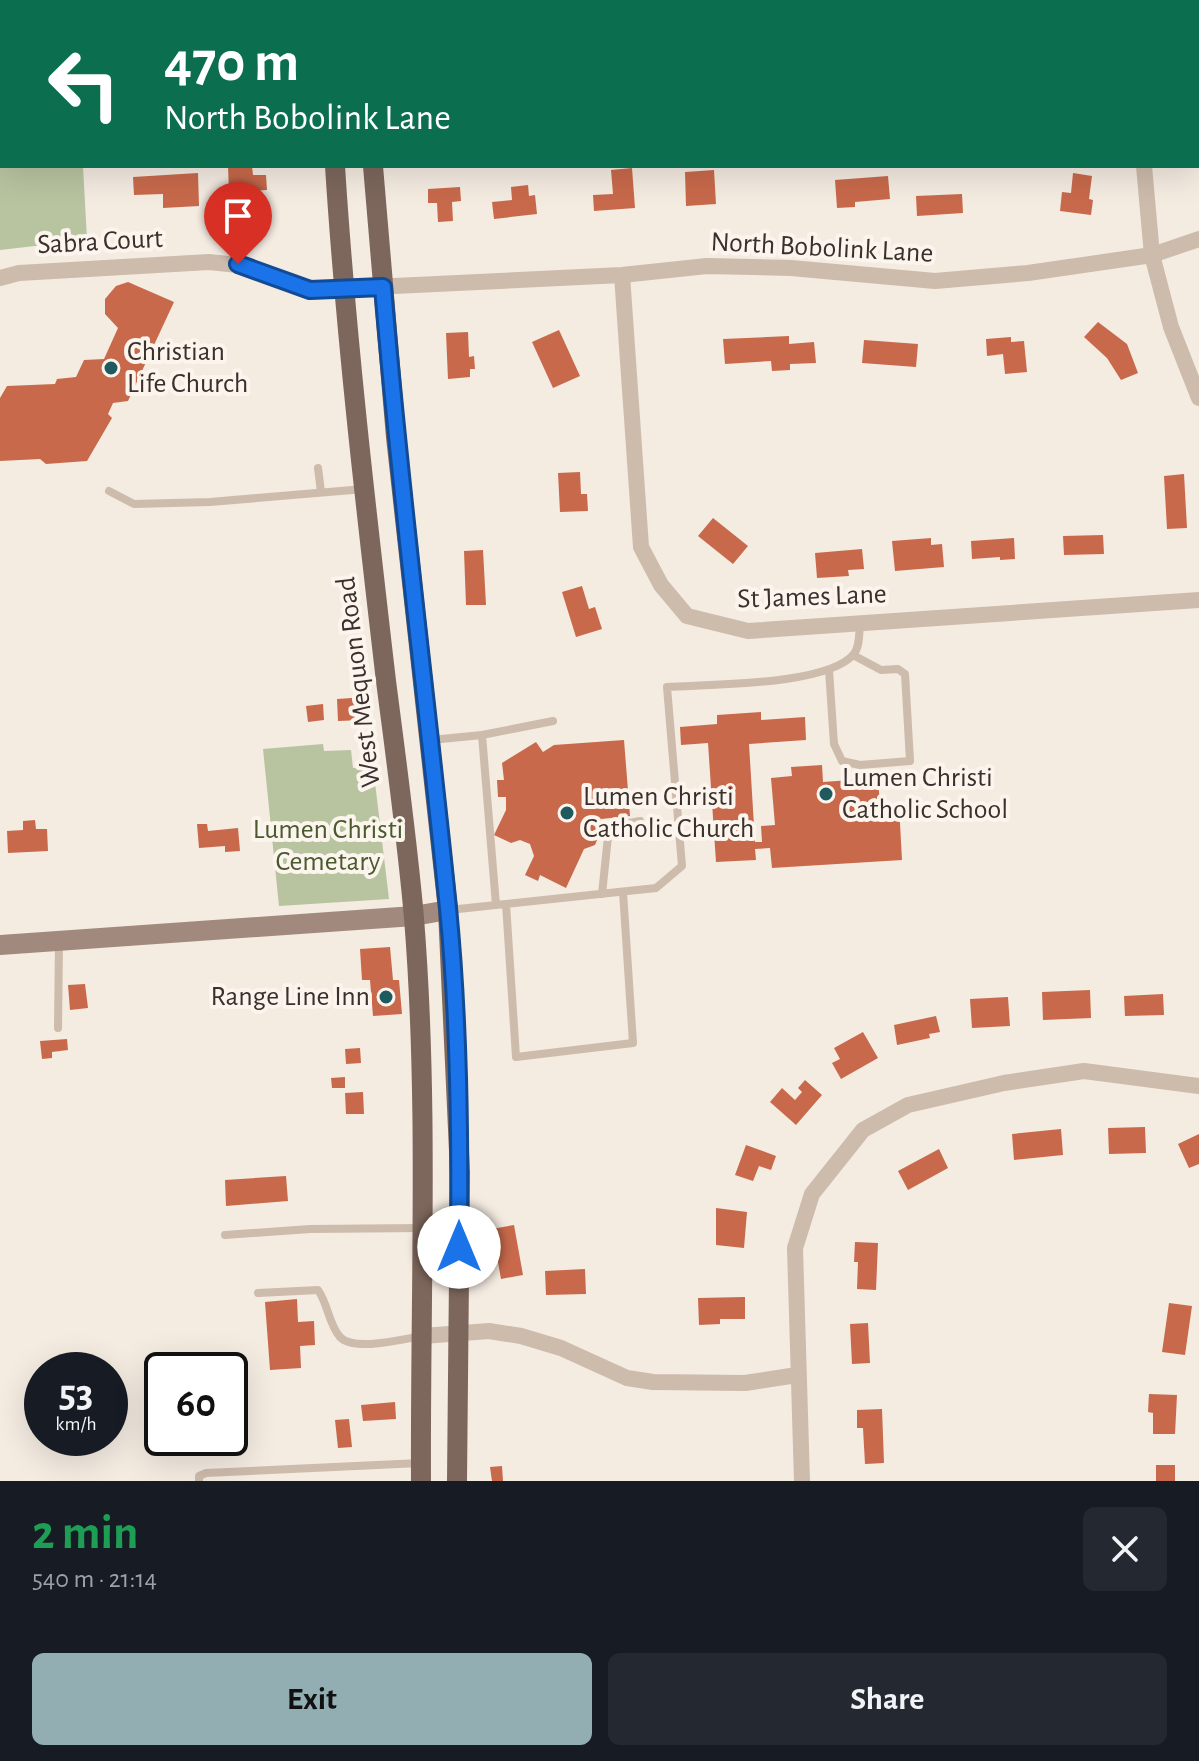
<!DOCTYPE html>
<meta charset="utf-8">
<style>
body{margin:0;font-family:"Alegreya Sans",sans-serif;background:#242831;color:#f1f3f6;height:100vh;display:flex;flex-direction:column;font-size:30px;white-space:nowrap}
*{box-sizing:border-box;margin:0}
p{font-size:26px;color:#9ea1a6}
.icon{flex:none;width:44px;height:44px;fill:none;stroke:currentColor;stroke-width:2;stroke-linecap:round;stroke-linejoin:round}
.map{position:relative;height:1481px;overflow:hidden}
.panel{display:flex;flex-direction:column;background:#171b24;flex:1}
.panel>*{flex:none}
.top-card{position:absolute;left:0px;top:0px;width:1200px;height:168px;box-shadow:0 8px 32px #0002;background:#0b6e4f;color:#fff;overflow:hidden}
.speed{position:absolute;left:24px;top:1352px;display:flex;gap:16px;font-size:40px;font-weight:700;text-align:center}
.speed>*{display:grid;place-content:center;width:104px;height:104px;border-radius:50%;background:#171b24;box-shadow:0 8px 32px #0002;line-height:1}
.speed small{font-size:20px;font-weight:400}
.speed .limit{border:4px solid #111;border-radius:12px;background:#fff;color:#111}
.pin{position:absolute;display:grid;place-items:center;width:68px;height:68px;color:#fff;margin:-82px -34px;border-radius:50% 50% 50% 0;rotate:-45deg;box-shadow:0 0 8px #0007}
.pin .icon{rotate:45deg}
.me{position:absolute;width:88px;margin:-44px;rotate:0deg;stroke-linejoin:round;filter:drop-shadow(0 0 6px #0008)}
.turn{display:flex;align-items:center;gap:28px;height:168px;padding:0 32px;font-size:36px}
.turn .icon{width:104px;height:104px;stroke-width:2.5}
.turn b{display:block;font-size:56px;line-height:68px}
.round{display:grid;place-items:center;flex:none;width:84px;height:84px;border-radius:12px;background:#242831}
.overview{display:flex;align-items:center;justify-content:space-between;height:136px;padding:0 32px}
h1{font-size:48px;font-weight:600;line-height:60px;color:#1e9e55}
.button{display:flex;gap:16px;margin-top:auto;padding:16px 32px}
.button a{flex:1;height:92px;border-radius:12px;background:#92aeb2;color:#111;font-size:32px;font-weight:600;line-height:92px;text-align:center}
.button a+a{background:#242831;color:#f1f3f6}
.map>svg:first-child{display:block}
</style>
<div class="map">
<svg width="1199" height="1481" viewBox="0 0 1199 1481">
<rect width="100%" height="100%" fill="#f4ebe1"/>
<path fill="#b8c4a0" d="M0,0H76L77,2H2V166H83L87,240L0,250Z
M323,744L324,751L351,750L353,768L373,766L389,899L279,906L263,749Z"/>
<path fill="#c8694b" d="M228,166H252L253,175H266L267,190L229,192Z
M632,168L635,208L594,211L593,195L613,194L611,170Z
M714,170L716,204L686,206L685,172Z
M198,173L199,206L163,208V194L134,195L133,177Z
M1073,173L1092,176L1089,199L1093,200L1091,215L1060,211L1062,192L1071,193Z
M888,176L890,199L855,202V207L837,208L835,180Z
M528,185L529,196L535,195L537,214L494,219L492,202L512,200L511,187Z
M460,187L461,201L452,202L453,221L438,222L437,203H428V189Z
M962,194L963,213L917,216L916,196Z
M128,282L174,302L128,401L113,403L108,414L112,418L87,461L46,464L40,459L0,461V398L7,386L55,384L57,379L76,377L84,360L104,359L118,328L105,314V299L116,286Z
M1098,322L1127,344L1138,373L1121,380L1107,358L1084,337Z
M559,330L580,376L553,388L532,342Z
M468,332L469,357L474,356L475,369H470V377L448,379L446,333Z
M789,336V344L814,342L816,363L790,364V370L772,371L771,361L725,364L723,339Z
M1011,337V342L1024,341L1027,372L1005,374L1003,354L987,356L986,339Z
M864,340L918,344L916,367L862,363Z
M580,472L581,494H587L588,511L560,512L558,473Z
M1184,474L1187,528L1167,529L1164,476Z
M713,518L748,546L733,564L698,536Z
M1103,535L1104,554L1064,555L1063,536Z
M931,538V545L942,544L944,567L895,571L892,541Z
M1014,538L1015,559L1000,560V557L972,559L971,541Z
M862,549L864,569L848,570L849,576L817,578L815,553Z
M483,550L486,605H466L464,551Z
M582,586L589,609L595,607L602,629L576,637L562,592Z
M366,697L367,709L362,710L363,720L338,721L337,699Z
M323,704L324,720L308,722L306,706Z
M761,712V720L805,717L806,740L749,744L755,842H762L761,826L775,825L771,778L792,776L791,767L822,765L823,782L878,778L880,806L899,805L902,860L772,868L770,848L755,849L756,860L716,862L708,743L681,745L680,727L717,724V715Z
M624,740L630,816L601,819V830L595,845L584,849L566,888L540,875L538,881L525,875L534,856L530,844L520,840L511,843L494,835L506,810V797H498L497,780H504L502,763L536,742L543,752L554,745Z
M35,820L36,829H47L48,851L8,853L7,831L23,830V821Z
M197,824H207L208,831L238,828L240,851L225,852V846L199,848Z
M390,947L393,980H399L402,1014L373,1016L370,980H362L360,949Z
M85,984L88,1008L70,1010L68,985Z
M1090,990L1091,1018L1043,1020L1042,992Z
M1163,994L1164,1015L1125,1016L1124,996Z
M1008,997L1010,1026L972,1028L970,999Z
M936,1016L940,1032L929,1034L930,1038L897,1045L894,1025Z
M863,1032L878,1058L841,1079L832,1063L840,1059L834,1048Z
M67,1039L68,1050L52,1052V1058L42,1059L40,1041Z
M360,1048L361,1063L346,1064L345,1049Z
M345,1077V1088H332L331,1078Z
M805,1080L822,1095L796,1125L770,1102L782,1088L795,1100L802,1092L798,1088Z
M363,1092L364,1114H346L345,1093Z
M1145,1127L1146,1153L1109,1154L1108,1128Z
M1061,1129L1063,1155L1014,1160L1012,1134Z
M1199,1134V1164L1189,1168L1178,1144Z
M746,1145L776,1156L771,1170L759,1166L753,1181L735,1175Z
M939,1149L948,1168L908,1190L898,1171Z
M286,1176L288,1201L226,1206L225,1180Z
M716,1208L747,1212L744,1248L716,1245Z
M514,1225L523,1275L501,1279L492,1229Z
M855,1242L878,1243L876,1290L857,1289L858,1262H854Z
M585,1269L586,1294L546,1295L545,1271Z
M745,1297V1319H720V1324L699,1325L698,1298Z
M297,1299L298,1322L314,1321L315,1345L300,1346L301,1368L270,1370L265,1302Z
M1169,1303L1192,1306L1185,1355L1162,1352Z
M868,1323L870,1363L852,1364L850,1324Z
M1149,1394L1177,1395L1175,1434H1153V1413L1148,1412Z
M395,1402L396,1419L363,1421L361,1405Z
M882,1409L884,1463L865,1464L863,1428H857V1410Z
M349,1419L352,1447L338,1448L335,1420Z
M1156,1465H1175V1481H1156Z
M502,1466L503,1481H492L490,1467Z"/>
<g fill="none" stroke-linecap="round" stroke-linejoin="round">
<path stroke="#b9a596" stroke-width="2" stroke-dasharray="4 4" stroke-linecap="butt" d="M0,56L2,55"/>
<path stroke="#cdbbac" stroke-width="8" d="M318,468L321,492
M109,491L134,504L210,502L364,489
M829,670L834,744L842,761L860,765L910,761L905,674L898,669L881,670L853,655
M482,735L496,905
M431,740L482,735L553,721
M602,894L609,827L640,821
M506,904L516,1057L633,1043L623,892
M449,910L656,888L682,866L667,687C710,684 827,686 854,654C860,646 859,633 860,624
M58,1028L59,942
M225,1235L310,1229L422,1228
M258,1293L318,1290C328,1304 329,1325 340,1337C354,1352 403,1339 422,1336
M199,1481V1476L206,1473L420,1463"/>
<path stroke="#cdbbac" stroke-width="16" d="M1131,0V2
M1144,166L1152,255L1171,327L1199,398
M622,275L641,547L661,585L687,616L748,631L1199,600
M0,278L19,273L209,262L248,266L310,290L622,275L707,266L791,268L935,281L1028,273L1152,255L1199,239
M423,1336L489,1331L521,1336L561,1348L627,1378L653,1382L745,1383L797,1375
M802,1481L795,1248L812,1194L863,1130L908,1105L1004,1083L1084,1071L1199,1086"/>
<path stroke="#a18a7d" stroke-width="20" d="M0,945L414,916L448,910"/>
<path stroke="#7d675c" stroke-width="20" d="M325,0V2
M361,0V2
M335,166C346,338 366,509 386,681C396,759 407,838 414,918C429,1105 420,1293 421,1481
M373,166L396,437L448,910L460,1173L457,1481"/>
</g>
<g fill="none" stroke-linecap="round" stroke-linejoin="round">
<defs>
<path id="route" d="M238,264L310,290L383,287C400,494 427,701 448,908C459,1020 460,1135 459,1247"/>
</defs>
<use href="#route" stroke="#114b97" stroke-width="20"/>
<use href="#route" stroke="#1a73e8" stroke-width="14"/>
</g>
<g fill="#1f5a5e" stroke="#fbf5ee" stroke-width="3">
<circle cx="111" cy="368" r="8"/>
<circle cx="826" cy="794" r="8"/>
<circle cx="567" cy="813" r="8"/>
<circle cx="386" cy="997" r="8"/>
</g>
<g text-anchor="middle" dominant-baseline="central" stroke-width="8" stroke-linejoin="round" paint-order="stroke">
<g font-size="28" fill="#3b302b" stroke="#fbf5ee">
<text transform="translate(100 242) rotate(-3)">Sabra Court</text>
<text transform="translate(822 248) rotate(3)">North Bobolink Lane</text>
<text transform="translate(812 597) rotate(-2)">St James Lane</text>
<text transform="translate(359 682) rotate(-97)">West Mequon Road</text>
</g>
<g font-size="28" fill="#3b302b" stroke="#fbf5ee" text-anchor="start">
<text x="127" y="352">Christian<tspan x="127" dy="32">Life Church</tspan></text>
<text x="842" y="778">Lumen Christi<tspan x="842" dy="32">Catholic School</tspan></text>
<text x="583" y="797">Lumen Christi<tspan x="583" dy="32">Catholic Church</tspan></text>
<text x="370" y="997" text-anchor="end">Range Line Inn</text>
</g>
<g font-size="28" fill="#4a5a2e" stroke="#fbf5ee">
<text x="328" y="830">Lumen Christi<tspan x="328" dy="32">Cemetary</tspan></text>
</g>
</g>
</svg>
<div class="speed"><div>53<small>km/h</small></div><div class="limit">60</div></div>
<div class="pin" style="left:238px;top:264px;background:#d93025"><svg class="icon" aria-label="arrive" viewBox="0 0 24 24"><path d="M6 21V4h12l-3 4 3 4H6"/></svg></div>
<svg class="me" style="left:459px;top:1247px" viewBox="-20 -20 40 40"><circle r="19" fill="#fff"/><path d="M0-13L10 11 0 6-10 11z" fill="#1a73e8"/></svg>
<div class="top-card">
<div class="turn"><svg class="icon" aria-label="left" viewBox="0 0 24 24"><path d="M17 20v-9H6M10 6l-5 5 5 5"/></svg><div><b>470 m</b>North Bobolink Lane</div></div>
</div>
</div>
<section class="panel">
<div class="overview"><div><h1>2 min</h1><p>540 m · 21:14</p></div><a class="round"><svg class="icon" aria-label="close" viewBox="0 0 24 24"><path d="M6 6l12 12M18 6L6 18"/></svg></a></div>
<div class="button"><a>Exit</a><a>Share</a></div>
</section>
